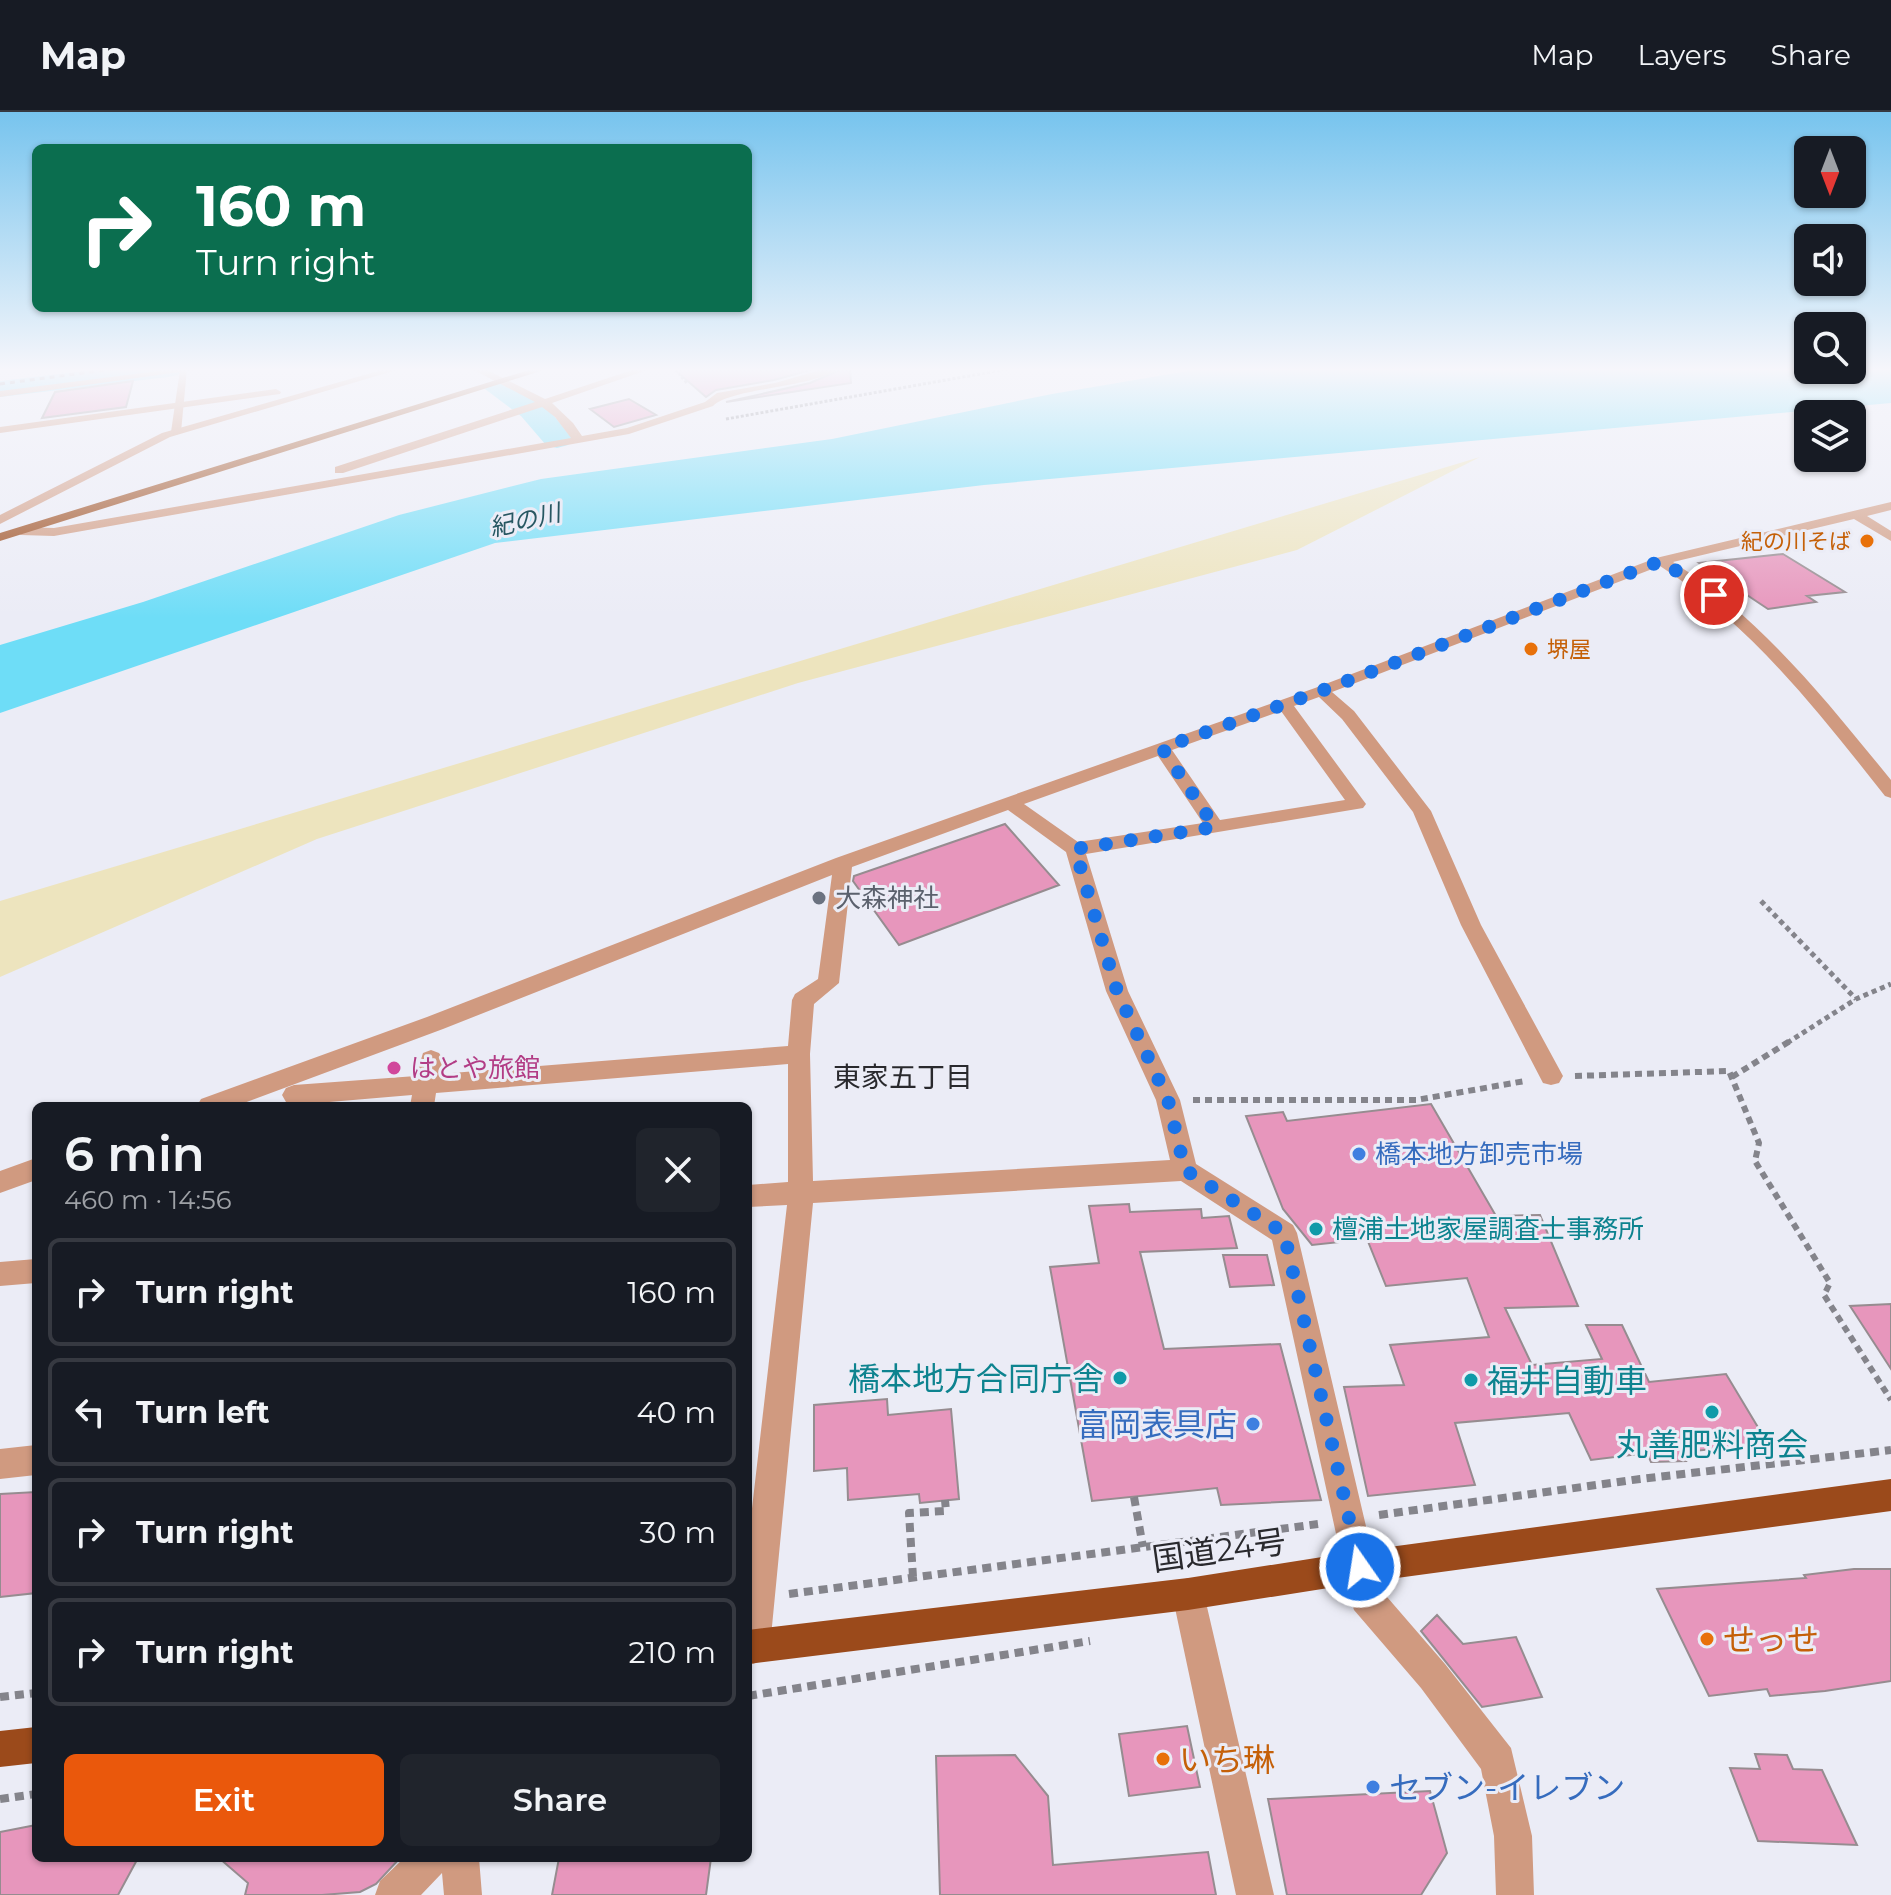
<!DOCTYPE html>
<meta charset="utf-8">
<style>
body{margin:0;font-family:Montserrat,"Noto Sans JP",sans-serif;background:#20242c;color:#f1f3f6;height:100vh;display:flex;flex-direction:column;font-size:30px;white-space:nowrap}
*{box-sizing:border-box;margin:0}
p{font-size:26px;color:#9ea1a6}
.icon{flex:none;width:44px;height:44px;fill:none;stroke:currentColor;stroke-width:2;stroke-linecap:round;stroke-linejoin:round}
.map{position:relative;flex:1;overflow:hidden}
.panel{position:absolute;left:32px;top:990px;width:720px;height:760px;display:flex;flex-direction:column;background:#171b24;border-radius:12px;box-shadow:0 2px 6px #0004}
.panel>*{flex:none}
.banner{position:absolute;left:32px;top:32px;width:720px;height:168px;border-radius:12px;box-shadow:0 2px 6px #0004;background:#0b6e4f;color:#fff;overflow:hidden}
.needle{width:52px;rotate:180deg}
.tools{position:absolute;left:1794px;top:24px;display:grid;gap:16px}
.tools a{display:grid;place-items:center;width:72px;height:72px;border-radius:12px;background:#171b24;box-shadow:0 2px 6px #0004;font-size:40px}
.pin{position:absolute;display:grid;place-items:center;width:68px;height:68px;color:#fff;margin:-34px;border:4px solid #fff;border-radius:50%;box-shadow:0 2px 8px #0007}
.me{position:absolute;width:88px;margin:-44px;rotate:347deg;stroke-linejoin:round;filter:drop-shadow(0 0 6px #0008)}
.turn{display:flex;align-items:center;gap:28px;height:168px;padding:0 32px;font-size:36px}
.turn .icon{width:104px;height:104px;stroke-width:2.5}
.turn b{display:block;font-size:56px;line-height:68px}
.round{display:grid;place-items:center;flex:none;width:84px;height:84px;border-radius:12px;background:#20242c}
.summary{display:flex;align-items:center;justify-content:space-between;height:136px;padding:0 32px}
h1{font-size:48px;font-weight:600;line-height:60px}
.action{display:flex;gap:16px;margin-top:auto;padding:16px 32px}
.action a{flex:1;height:92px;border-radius:12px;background:#ea580c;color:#fff;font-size:32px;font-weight:600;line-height:92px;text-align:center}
.action a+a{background:#20242c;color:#f1f3f6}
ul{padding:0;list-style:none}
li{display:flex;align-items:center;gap:24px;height:108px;margin:0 16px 12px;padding:0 16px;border:4px solid #363941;border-radius:12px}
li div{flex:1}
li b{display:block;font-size:30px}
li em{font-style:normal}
header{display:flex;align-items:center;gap:48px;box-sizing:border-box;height:112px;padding:0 40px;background:#171b24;border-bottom:2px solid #363941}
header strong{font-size:38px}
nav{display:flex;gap:44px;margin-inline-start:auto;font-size:28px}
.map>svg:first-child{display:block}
</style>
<header>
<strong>Map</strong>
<nav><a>Map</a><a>Layers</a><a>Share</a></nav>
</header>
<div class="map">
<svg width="1891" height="1783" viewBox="0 0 1891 1783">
<rect width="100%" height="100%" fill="#ebecf6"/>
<path fill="#ede4be" d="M1480,345L1297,438L798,571L317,727L0,865V789Z"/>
<path fill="#6eddf7" d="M1200,257H1891V291L984,373L495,431L0,601V533L143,490L399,403L541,367L832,327L1052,282Z"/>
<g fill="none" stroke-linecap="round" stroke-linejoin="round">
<path fill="#6eddf7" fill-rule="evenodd" d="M101,257H182L178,263L168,265L0,285V269Z
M499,269C530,276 554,301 572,327L568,333L557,336L546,333L521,304L485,277L489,271Z"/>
</g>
<path fill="#e796bc" stroke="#968c90" stroke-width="2" d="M674,257H814L774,268L716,278L706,285Z
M842,257H850L851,271L726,290L810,271Z
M133,269L126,295L42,306L55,280Z
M629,287L656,303L614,315L590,297Z
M1783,442L1845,480L1807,484L1816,490L1768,497L1699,451Z
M1005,712L1059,773L899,833L853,769L854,764Z
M1431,992L1496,1104L1540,1103L1578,1194L1505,1196L1532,1253L1602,1247L1586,1213H1622L1649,1270L1726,1262L1768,1332L1682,1340L1686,1349L1651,1350L1647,1341L1591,1348L1569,1301L1455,1311L1475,1373L1368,1384L1344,1275L1404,1273L1390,1233L1489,1225L1467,1166L1386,1174L1367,1127L1312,1133L1283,1097L1246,1004L1283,1000L1287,1009Z
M1129,1092L1130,1100L1201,1097L1202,1106L1229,1104L1237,1136L1140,1140L1164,1237L1280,1232L1321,1388L1221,1393L1217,1376L1092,1389L1050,1155L1099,1151L1089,1094Z
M1223,1143H1267L1274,1173L1230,1175Z
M1891,1192V1257L1850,1194Z
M887,1287L888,1303L951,1297L959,1387L920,1391L919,1382L848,1388L847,1356L814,1359V1293Z
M36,1380V1481L0,1485V1382Z
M1854,1457H1891V1569L1825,1579L1770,1584L1767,1577L1709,1584L1657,1477L1806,1466L1804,1463Z
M1437,1503L1463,1532L1516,1525L1542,1585L1482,1595L1421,1519Z
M1187,1614L1200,1675L1129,1684L1119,1622Z
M1755,1642L1787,1643L1793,1657L1822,1658L1857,1733L1758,1729L1730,1656L1760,1657Z
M1015,1643L1048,1684L1053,1753L1208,1740L1216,1783H940L936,1644Z
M1430,1679L1447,1741L1421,1783H1287L1268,1687Z
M36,1713V1746H138L118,1783H0V1720Z
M219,1746H400L376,1772L360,1780L322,1783H245L248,1771Z
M559,1746H711L706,1783H552Z"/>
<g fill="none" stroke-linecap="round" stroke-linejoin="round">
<path stroke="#84848b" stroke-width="3" stroke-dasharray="3 2" stroke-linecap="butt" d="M675,257L687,271
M726,307L1008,257"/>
<path stroke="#84848b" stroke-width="5" stroke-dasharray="5 4" stroke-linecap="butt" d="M1761,789L1856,887
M1787,931L1856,887L1891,872"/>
<path stroke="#84848b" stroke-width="6" stroke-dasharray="7 5" stroke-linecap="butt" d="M1575,964L1729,959L1759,1031L1755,1049L1830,1171L1824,1183L1891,1288
M1732,965L1790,929
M1193,988H1416L1525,969"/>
<path stroke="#84848b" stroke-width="8" stroke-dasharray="9 6" stroke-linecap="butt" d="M1134,1385L1143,1435
M1379,1403L1640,1367L1891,1338
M913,1465L909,1401L946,1399L945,1388
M789,1482L1318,1412
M748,1584L1090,1529
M0,1585L36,1581
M0,1687L36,1682"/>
<path fill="#d09a80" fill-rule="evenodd" d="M187,257L181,320L176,323L171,320L180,258Z"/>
<path fill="#d09a80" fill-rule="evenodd" d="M174,257H201L0,285V279Z
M385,257H400L170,325L0,412V403L162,321Z
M472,257H485L545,287L635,257H650L552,291L573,311L582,324L627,316L705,290L717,281L775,271L824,257H839C810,276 731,276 713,294L629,322L54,424L21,423L14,419L21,415L54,416L571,326L555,305L542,295L343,361H335V355L535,290Z
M276,277L281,280L280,282L0,321V315Z
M1891,390V398L1867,404L1891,419V429L1854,407L1673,450C1762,507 1825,587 1891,668V686L1885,684C1817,598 1752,514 1660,454L1332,580L1354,599L1431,699L1481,813L1563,964L1559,971L1551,973L1543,971L1461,813L1413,700L1342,607L1319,585L1294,594L1363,688L1366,692L1363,696L1086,742L1128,879L1180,988L1196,1052L1293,1113L1297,1121L1381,1478L1445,1552L1511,1636L1532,1724L1534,1783H1496L1494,1724L1481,1657L1421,1576L1354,1498L1350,1486L1272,1128L1181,1069L813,1091L770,1535L765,1547L753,1552L748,1550V1431L787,1093L748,1095V1073L788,1070V952L436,981L434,994H410L412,983L294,993L286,990L282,983L286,976L294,973L416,964L423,941L431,938L439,941L443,947L440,962L788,934L792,888L795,882L818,867L832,763L443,917L236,994H197L201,987L427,905L836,746L1315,576L1656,446ZM1281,599L1345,688L1220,708L1172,638ZM1158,644L1203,711L1078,730L1024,692ZM1008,698L1066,740L1106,879L1156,988L1170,1048L813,1069L810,942L814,892L839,871L852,755Z
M36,1046V1068L0,1081V1059Z
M36,1147V1171L0,1174V1150Z
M36,1333V1363L0,1367V1337Z
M1188,1466L1200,1470L1204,1482L1274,1783H1236L1172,1482L1176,1470Z
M404,1746H479L482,1783H444L442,1761L421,1783H375L380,1769Z"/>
<path fill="#9b4a1b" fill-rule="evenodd" d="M532,257H547L0,429V421Z
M1891,1367V1399L1360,1471L1188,1498L748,1552V1518L1188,1466L1360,1439Z
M36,1615V1651L0,1655V1619Z"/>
<path stroke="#55565b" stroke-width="3" stroke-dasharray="5 5" stroke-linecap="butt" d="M0,272L113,257"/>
</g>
<linearGradient id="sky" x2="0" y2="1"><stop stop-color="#77c4ee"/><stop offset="0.51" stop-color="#f6f6fb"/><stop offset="1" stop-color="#f6f6fb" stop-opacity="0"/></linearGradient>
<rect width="1891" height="506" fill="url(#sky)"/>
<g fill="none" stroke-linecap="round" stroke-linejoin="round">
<path stroke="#1a73e8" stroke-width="14" stroke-dasharray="0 25.2" d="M1360,1455L1284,1121L1185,1058L1168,988L1117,879L1075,737L1215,715L1162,636L1321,579L1661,449L1714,483"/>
</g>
<g fill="#e8710a" stroke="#ebecf6" stroke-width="3">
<circle cx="1867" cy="429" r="8"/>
<circle cx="1531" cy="537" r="8"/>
<circle cx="1707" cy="1527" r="8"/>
<circle cx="1163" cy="1647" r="8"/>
</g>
<circle fill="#6b7280" stroke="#ebecf6" stroke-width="3" cx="819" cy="786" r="8"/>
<circle fill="#d1479c" stroke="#ebecf6" stroke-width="3" cx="394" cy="956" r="8"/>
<g fill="#3f7fe0" stroke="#ebecf6" stroke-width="3">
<circle cx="1359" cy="1042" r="8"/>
<circle cx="1253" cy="1312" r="8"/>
<circle cx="1373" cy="1675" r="8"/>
</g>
<g fill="#0f9aa8" stroke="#ebecf6" stroke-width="3">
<circle cx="1316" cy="1117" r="8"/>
<circle cx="1120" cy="1266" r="8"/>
<circle cx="1471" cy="1268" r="8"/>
<circle cx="1712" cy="1300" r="8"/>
</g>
<g text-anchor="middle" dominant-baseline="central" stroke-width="6" stroke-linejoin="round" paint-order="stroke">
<g font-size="22" fill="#c56008" stroke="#ebecf6" text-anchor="end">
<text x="1851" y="429">紀の川そば</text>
<text x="1547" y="537" text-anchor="start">堺屋</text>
</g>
<g font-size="24" font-style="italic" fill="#275762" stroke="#ebecf6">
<text transform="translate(525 408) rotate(-13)">紀の川</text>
</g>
<g font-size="26" fill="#5b616d" stroke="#ebecf6" text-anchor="start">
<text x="835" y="786">大森神社</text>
</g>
<g font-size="26" fill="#b23c85" stroke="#ebecf6" text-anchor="start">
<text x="410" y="956">はとや旅館</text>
</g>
<g font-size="26" fill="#366cbe" stroke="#ebecf6" text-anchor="start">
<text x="1375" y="1042">橋本地方卸売市場</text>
</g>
<g font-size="26" fill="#0d838f" stroke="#ebecf6" text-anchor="start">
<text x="1332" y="1117">檀浦土地家屋調査士事務所</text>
</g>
<g font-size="28" fill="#29292d" stroke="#ebecf6">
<text x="903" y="965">東家五丁目</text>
</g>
<g font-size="32" fill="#0d838f" stroke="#ebecf6" text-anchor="end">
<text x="1104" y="1266">橋本地方合同庁舎</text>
<text x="1487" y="1268" text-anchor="start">福井自動車</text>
<text x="1712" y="1332" text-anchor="middle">丸善肥料商会</text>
</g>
<g font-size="32" fill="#366cbe" stroke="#ebecf6" text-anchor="end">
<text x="1237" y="1312">富岡表具店</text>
<text x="1389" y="1675" text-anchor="start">セブン-イレブン</text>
</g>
<g font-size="32" fill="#29292d" stroke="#ebecf6">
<text transform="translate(1219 1438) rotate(-8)">国道24号</text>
</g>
<g font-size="32" fill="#c56008" stroke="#ebecf6" text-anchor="start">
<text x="1723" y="1527">せっせ</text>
<text x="1179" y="1647">いち琳</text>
</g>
</g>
</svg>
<div class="tools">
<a><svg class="needle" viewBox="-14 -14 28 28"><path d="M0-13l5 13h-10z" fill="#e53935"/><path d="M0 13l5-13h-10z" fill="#9ea1a6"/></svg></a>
<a><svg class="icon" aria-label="sound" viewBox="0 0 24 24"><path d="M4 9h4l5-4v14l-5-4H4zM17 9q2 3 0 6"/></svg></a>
<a><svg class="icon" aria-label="search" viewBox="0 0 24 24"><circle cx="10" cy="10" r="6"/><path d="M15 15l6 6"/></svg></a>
<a><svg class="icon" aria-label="layers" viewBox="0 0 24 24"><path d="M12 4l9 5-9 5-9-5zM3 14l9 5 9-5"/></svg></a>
</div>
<div class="pin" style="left:1714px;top:483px;background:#d93025"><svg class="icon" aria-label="arrive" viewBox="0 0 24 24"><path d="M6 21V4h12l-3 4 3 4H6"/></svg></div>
<svg class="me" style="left:1360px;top:1455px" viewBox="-20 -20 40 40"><circle r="17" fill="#1a73e8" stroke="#fff" stroke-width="3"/><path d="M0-11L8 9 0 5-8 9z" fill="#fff"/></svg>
<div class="banner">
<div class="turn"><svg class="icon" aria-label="right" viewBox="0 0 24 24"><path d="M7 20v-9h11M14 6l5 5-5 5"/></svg><div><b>160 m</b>Turn right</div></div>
</div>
<section class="panel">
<div class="summary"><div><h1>6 min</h1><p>460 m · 14:56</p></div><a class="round"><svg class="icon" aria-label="close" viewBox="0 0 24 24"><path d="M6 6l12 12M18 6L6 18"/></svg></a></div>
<ul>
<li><svg class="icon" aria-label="right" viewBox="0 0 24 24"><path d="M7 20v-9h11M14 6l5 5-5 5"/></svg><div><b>Turn right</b></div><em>160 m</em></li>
<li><svg class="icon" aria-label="left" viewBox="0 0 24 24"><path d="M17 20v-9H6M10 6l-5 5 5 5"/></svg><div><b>Turn left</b></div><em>40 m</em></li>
<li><svg class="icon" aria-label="right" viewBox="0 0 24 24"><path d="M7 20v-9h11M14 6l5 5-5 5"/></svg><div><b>Turn right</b></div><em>30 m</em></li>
<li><svg class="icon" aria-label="right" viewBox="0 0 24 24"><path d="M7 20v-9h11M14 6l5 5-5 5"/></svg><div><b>Turn right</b></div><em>210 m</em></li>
</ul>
<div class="action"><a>Exit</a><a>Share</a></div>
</section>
</div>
